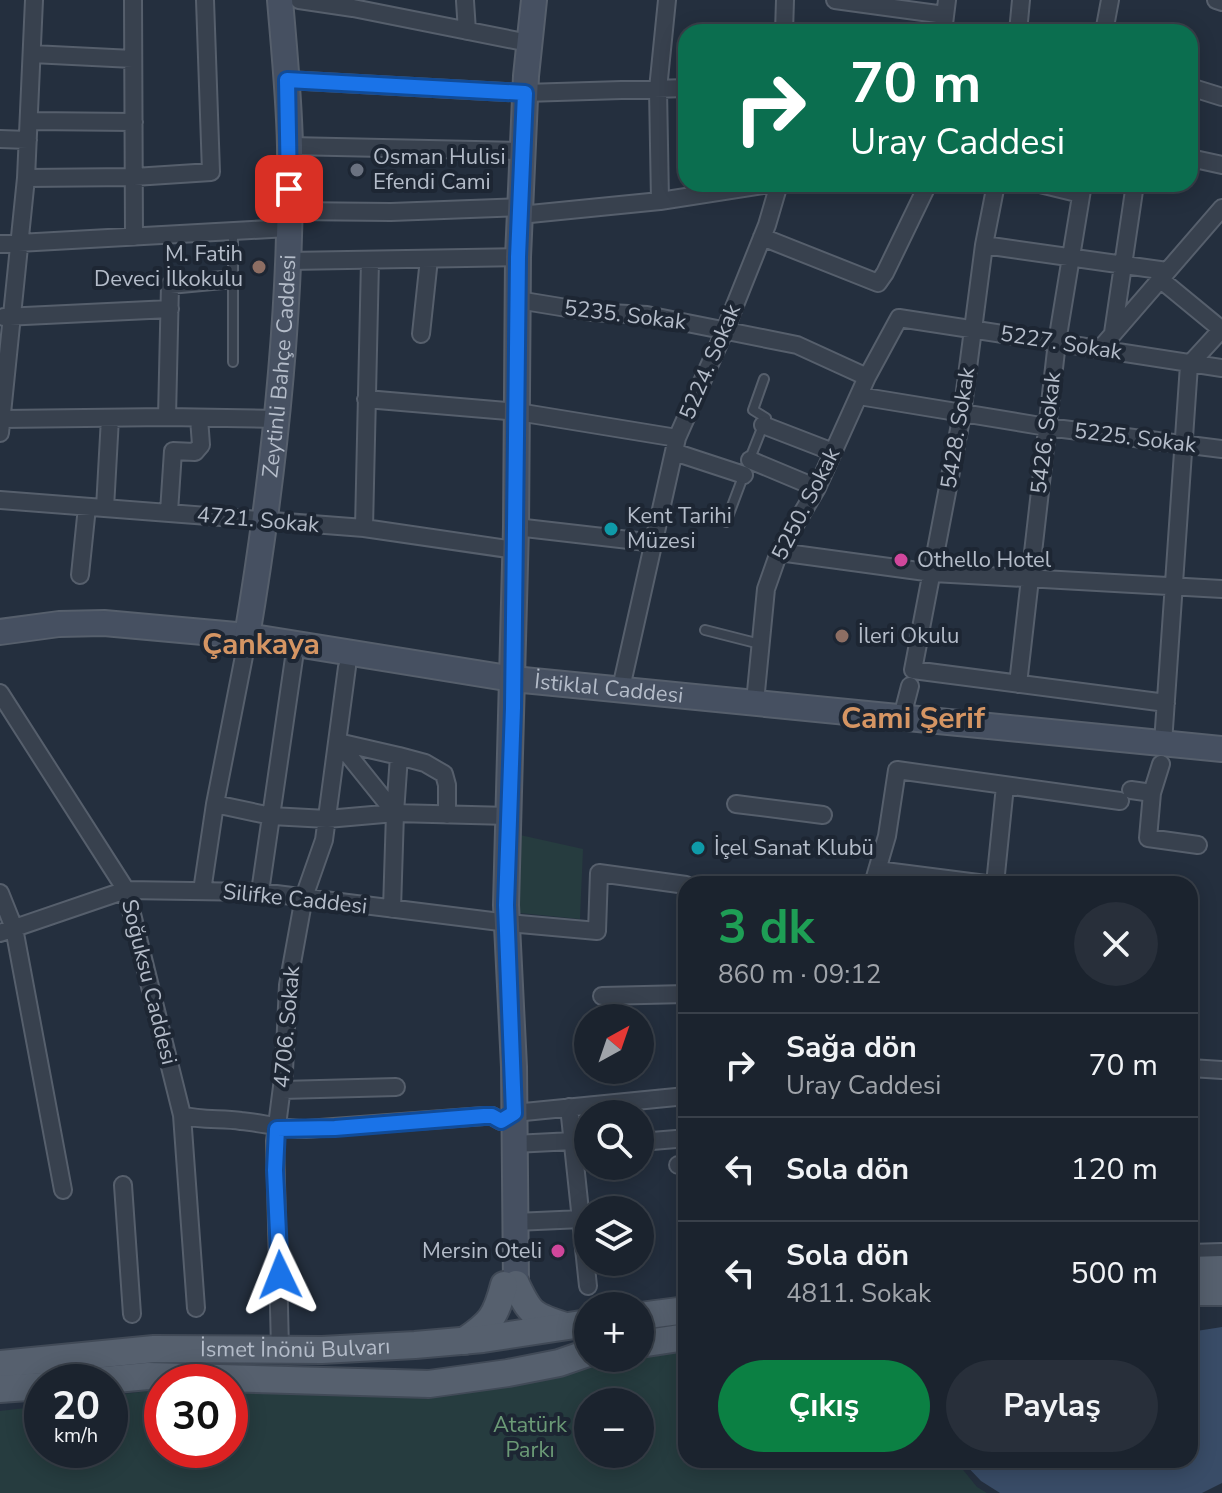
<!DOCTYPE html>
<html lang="tr">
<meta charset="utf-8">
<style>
body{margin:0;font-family:"Nunito Sans",sans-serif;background:#282f3a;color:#f1f3f6;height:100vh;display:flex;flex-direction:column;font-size:30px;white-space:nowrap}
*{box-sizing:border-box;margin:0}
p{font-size:26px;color:#a0a4aa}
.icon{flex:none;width:44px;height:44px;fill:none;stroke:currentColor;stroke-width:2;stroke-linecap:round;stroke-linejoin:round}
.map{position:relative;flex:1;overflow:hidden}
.side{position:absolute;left:678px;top:876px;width:520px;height:592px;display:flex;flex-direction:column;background:#1b232e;border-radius:24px;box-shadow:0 4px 20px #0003,0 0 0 2px #39404a}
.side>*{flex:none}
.guide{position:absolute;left:678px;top:24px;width:520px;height:168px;border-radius:24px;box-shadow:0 4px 20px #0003,0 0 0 2px #39404a;background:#0b6e4f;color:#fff;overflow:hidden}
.needle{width:52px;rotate:40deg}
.fabs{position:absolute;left:574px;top:1004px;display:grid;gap:16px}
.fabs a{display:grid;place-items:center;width:80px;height:80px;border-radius:50%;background:#1b232e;box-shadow:0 4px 20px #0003,0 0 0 2px #39404a;font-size:40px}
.speed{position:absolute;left:24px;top:1364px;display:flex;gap:16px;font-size:40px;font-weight:700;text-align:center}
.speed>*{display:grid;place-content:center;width:104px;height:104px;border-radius:50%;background:#1b232e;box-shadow:0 4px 20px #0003,0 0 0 2px #39404a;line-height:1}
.speed small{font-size:20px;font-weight:400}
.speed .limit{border:12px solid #d22;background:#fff;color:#111}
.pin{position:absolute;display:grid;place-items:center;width:68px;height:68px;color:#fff;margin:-34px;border-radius:16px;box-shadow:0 4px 12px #0006}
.me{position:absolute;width:88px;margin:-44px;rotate:358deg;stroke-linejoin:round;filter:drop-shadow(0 0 6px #0008)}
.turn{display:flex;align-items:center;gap:28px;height:168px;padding:0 40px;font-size:36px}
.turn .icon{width:104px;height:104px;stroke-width:2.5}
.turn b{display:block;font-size:56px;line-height:68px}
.round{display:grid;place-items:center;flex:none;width:84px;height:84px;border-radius:42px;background:#282f3a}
.overview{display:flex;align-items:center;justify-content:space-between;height:136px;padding:0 40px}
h1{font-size:48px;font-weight:700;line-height:60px;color:#1e9e55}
.action{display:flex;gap:16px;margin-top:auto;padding:16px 40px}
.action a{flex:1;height:92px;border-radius:48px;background:#0b8043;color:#fff;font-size:32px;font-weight:700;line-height:92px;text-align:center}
.action a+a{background:#282f3a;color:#f1f3f6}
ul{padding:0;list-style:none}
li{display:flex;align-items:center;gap:24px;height:104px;padding:0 40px;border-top:2px solid #39404a}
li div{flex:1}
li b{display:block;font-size:30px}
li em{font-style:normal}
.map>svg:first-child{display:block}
</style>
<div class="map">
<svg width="1222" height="1493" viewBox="0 0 1222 1493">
<rect width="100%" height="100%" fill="#242f3e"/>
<path fill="#263c3f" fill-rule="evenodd" d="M520,835L583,849L580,919L520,913Z
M671,1348L686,1353V1460H955L977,1487L987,1493H0V1411L42,1406V1450H110V1396L162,1389V1450H230V1387L334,1392L485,1390L546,1379L631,1358H640V1356ZM588,1402H640V1454H588Z"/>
<path fill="#394c67" d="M1222,1327V1483L1202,1493H1000L981,1481L961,1460H1190V1332Z"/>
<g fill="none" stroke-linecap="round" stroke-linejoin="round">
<defs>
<path id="lane" d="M233,231V362
M749,461L766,418L753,410L764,379
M726,522L744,474
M705,630L760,644"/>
<path id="street" d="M133,0L134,237
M299,0L353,8L529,43
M835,0L945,15
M1216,0L1222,2
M465,1L467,31
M784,32L785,0
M943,32L947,0
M1018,32L1021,0
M1104,32L1110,0
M32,54L133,59
M287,80L525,93L686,88
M1190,87L1222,97
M29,121L134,122
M0,139L28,140
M290,146L523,151
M1190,158L1222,165
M26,178L134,177L211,172L205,0
M996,184L984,245L962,414L913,670L1166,703
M1040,184L1081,194
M660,201L658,89L667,0
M288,211L391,212L521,207
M520,215L660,201L770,184
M762,237L878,283L885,273L928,184
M0,244L288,228
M984,245L1167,271
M289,261L518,257
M1160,279L1222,330
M518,300L591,312L647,315L797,345L867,377
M4,317L170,309
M1113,333L1135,184
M421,334L429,259
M1100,349L1222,208
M859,396L1047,427L1222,449
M366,399L518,412L677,438
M167,417L170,285L233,279
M3,419L167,417L277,419
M763,425L833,452
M0,433L26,178L34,0
M674,452L744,475
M750,460L817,488
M0,500L364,528L515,550
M105,508L110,418
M169,512L173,451L195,452L201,445L199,418
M516,527L655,543
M364,528L370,261
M779,552L933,573L1222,589
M80,575L87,507
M1018,684L1057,342L1083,184
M621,688L677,438L725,330L767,225L779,184
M0,693L126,890L182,1115L196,1308
M755,702L766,589L779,552L817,488L867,377L899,318L1222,368
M902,717L910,686
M338,742L399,756L395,813
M338,742L395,813
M1163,743L1189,365L1222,329
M399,756L425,763L444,774L447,785V815
M1131,790L1152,793L1148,838L1198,845
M1152,793L1161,764
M215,804L271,816L327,819L395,813
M736,804L823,815
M877,870L986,884
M873,884L887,836L897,770L1120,801
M995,884L1005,786
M202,891L215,804L245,651
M260,892L294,658
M0,893L14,928L63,1190
M392,909L395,813L509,816
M0,933L126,890L260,892L508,923L597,931L599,873L686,885
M602,996L686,994
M1190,1068L1222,1070
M282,1090L396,1087
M569,1107L588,1286
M182,1115C201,1121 221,1118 241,1121C264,1123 281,1129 306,1129L484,1116H492L501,1121L514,1113L686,1096
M640,1142L676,1139
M514,1144L573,1141
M678,1165H686
M123,1185L132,1314
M515,1222L582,1219
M1190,1253L1222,1252
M280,1349L275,1141L284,1071L288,985L304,897L324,840L347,667"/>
<g id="secondary">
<path id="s1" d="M0,632L59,624L104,623L247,636L513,679L1222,749"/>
<path id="s2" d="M247,636C274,475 292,310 290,146C289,97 284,48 280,0"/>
<path d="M516,1284L514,1067L506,905L516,527L518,257L526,76L534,0"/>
</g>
<g id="primary">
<path d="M1190,1270L1222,1269"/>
<path d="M516,1284C530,1314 533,1316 565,1326"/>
<path d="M1190,1292H1222"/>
<path d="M640,1316L686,1310"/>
<path d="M464,1341C491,1323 496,1316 504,1285"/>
<path d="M640,1344L686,1337"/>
<path id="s3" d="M0,1364L154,1349L322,1350L415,1345L483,1339L588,1323"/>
<path d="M84,1382L148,1376L429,1384L508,1373L559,1363L588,1353"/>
<path d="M0,1389L42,1386"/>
</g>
</defs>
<use href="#lane" stroke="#565f6c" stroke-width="12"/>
<use href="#street" stroke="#565f6c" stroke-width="20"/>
<use href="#secondary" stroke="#565f6c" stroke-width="28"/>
<use href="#primary" stroke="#414a57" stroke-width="30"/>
<use href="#lane" stroke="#38414e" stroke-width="8"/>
<use href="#street" stroke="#38414e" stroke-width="16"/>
<use href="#secondary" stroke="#465061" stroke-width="24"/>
<use href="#primary" stroke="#56606e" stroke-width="26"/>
</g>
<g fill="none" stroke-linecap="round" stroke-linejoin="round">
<defs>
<path id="route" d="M280,1275L275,1170L277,1129L335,1128L484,1116H492L501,1121L514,1113L506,905L513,708L518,257L525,93L287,80L289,189"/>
</defs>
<use href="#route" stroke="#114b97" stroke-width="20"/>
<use href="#route" stroke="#1a73e8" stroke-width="14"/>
</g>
<circle fill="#6b7280" stroke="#1d2633" stroke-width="3" cx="357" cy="170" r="8"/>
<g fill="#8d6e63" stroke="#1d2633" stroke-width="3">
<circle cx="259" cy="267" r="8"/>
<circle cx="842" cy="636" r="8"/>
</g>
<g fill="#0f9aa8" stroke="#1d2633" stroke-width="3">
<circle cx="611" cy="529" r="8"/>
<circle cx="698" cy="848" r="8"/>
</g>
<g fill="#d1479c" stroke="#1d2633" stroke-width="3">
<circle cx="901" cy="560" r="8"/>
<circle cx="558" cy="1251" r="8"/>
</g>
<g text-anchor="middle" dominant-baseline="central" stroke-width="8" stroke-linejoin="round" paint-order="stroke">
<g font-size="22" fill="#b4bcc9" stroke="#1d2633" text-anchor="start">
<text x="373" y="157">Osman Hulisi<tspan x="373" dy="25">Efendi Cami</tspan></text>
<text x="243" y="254" text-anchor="end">M. Fatih<tspan x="243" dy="25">Deveci İlkokulu</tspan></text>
<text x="627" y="516">Kent Tarihi<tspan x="627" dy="25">Müzesi</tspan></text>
<text x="917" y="560">Othello Hotel</text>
<text x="858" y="636">İleri Okulu</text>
<text x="714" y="848">İçel Sanat Klubü</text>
<text x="542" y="1251" text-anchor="end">Mersin Oteli</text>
</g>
<g font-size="22" fill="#b4bcc9" stroke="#1d2633">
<text transform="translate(625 315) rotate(7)">5235. Sokak</text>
<text transform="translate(1061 343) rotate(9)">5227. Sokak</text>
<text transform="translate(710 362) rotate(-67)">5224. Sokak</text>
<text stroke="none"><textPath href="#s2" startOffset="272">Zeytinli Bahçe Caddesi</textPath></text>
<text transform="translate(958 428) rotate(-81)">5428. Sokak</text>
<text transform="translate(1046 433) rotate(-83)">5426. Sokak</text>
<text transform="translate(1135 438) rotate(7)">5225. Sokak</text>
<text transform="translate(806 504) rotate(-63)">5250. Sokak</text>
<text transform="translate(258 520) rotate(5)">4721. Sokak</text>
<text stroke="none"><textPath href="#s1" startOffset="614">İstiklal Caddesi</textPath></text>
<text transform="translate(295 899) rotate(6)">Silifke Caddesi</text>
<text transform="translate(149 982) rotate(76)">Soğuksu Caddesi</text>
<text transform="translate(287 1027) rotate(-85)">4706. Sokak</text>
<text stroke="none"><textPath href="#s3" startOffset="296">İsmet İnönü Bulvarı</textPath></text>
</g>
<g font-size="22" fill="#6b9a76" stroke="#1d2633">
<text x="530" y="1425">Atatürk<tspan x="530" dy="25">Parkı</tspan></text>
</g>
<g font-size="30" font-weight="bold" fill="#d59563" stroke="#1d2633">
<text x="261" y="644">Çankaya</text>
<text x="913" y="718">Cami Şerif</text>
</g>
</g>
</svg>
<div class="fabs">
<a><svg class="needle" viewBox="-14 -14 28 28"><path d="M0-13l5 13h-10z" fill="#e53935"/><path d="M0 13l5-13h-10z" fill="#a0a4aa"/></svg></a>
<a><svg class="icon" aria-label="search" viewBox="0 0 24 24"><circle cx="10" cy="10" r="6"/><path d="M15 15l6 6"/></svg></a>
<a><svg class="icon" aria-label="layers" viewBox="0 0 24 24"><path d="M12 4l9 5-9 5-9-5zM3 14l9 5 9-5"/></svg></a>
<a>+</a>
<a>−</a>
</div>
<div class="speed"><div>20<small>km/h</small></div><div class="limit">30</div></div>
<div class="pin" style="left:289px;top:189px;background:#d93025"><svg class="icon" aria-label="arrive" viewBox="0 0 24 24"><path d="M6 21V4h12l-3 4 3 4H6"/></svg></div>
<svg class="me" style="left:280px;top:1275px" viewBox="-20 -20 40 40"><path d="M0-17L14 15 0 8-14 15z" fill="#1a73e8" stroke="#fff" stroke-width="4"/></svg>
<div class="guide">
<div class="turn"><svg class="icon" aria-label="right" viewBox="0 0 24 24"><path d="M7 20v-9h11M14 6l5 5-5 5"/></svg><div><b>70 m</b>Uray Caddesi</div></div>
</div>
<section class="side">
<div class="overview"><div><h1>3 dk</h1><p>860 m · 09:12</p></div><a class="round"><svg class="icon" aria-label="close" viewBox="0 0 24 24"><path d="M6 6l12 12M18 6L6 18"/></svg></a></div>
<ul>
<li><svg class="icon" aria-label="right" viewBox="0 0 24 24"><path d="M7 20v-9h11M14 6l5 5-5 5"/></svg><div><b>Sağa dön</b><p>Uray Caddesi</p></div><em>70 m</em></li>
<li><svg class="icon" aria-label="left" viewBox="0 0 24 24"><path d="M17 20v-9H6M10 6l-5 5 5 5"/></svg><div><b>Sola dön</b></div><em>120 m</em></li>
<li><svg class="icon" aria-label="left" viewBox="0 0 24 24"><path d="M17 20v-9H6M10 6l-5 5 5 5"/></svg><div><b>Sola dön</b><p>4811. Sokak</p></div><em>500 m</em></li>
</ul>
<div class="action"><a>Çıkış</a><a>Paylaş</a></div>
</section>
</div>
